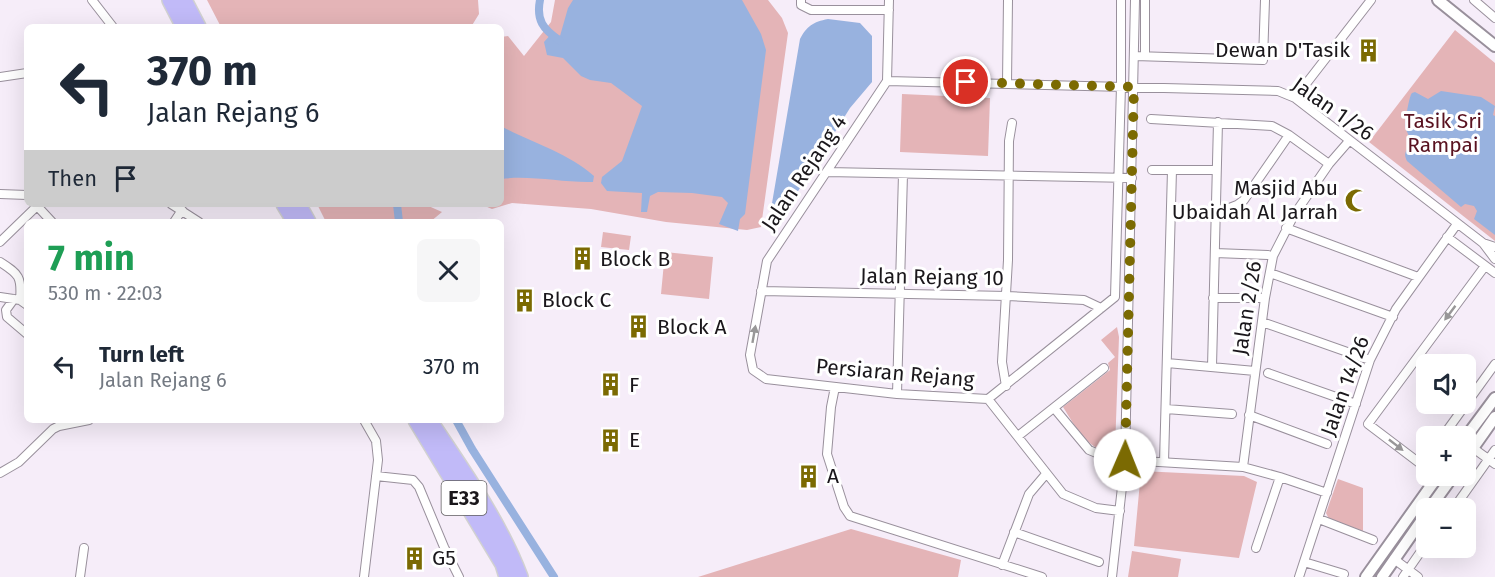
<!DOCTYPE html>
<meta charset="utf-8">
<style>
body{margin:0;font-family:"Fira Sans",sans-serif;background:#f6f6f7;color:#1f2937;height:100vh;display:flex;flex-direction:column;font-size:22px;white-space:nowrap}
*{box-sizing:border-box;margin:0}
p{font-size:20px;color:#747a83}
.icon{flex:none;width:33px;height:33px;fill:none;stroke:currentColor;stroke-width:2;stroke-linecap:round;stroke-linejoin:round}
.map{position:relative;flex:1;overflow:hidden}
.drawer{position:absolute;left:24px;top:219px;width:480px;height:204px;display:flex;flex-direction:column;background:#fff;border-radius:9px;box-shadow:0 6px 24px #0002}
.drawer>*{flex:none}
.hud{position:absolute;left:24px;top:24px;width:480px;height:183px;border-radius:9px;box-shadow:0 6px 24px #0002;background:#fff;color:#1f2937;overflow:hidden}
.buttons{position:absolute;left:1416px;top:354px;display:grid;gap:12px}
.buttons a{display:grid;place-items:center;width:60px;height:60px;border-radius:9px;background:#fff;box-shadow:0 6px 24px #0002;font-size:30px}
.pin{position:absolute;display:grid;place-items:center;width:51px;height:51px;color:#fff;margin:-26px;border:3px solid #fff;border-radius:50%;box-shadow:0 2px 6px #0007}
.me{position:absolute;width:66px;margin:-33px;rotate:1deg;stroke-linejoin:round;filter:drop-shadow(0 0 4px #0008)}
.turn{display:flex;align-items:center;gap:21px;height:126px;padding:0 24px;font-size:27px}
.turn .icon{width:78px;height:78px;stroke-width:2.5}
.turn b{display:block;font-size:42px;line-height:51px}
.then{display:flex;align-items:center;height:57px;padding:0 24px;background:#0003;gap:12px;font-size:22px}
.round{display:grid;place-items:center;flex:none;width:63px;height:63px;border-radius:9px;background:#f6f6f7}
.head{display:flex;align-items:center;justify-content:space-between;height:102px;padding:0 24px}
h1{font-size:36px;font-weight:700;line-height:45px;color:#1e9e55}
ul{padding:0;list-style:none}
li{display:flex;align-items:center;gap:18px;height:90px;padding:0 24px}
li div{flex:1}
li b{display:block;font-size:22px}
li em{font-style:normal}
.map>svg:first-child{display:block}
</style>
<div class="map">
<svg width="1495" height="577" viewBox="0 0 1495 577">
<rect width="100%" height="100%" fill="#f6edf9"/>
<path fill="#e4b4b7" d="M207,0H478L479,14L471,27H221Z
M555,0H768L782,18L788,33L761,227L747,230L666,222L591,209L512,203L492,209L480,204H501V37L508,36L524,56L551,22Z
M1455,30L1495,63V241L1369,142Z
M902,94L990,98L988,156L900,152Z
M317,204H424L442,212L430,222H326Z
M603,232L631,236L629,250L601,247Z
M665,252L713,257L709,299L661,294Z
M1117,327L1119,337L1115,449L1107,453C1083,443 1077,429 1063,407L1110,370L1108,363L1115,357L1101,340Z
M1141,471L1244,476L1257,482L1239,558L1134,546Z
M1338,479L1363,488V531L1329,519L1326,513Z
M851,529L961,560L958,577H698Z
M1132,551L1181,559L1178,577H1128Z"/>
<path fill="#98b2df" d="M573,0H742L761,34L766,50L745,214L740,219L738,231L719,224L728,203L722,197L692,193L658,192L650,196L647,212H641L642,193L607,191L601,183L602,177L622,161L642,106L611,83L590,80L581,76L563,58L547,55L544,42L553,32L560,36L568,8Z
M828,19L860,23L872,36V82L850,108L785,212L771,209L800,39C807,26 813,22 828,19Z
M1441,91L1481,97L1495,106L1493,115L1495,116V235L1474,219L1477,211L1474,206L1465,204L1461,207L1407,161C1403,153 1406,151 1411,144C1411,137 1406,132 1405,126C1405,122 1409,96 1412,93L1415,92L1428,99Z
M501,126C532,143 567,152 594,176L593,182C563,183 531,175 501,179Z"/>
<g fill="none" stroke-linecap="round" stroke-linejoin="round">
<path stroke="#98b2df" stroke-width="8" d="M540,0C536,20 543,29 559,40
M397,204L399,222
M456,420L472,449L554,577"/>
<defs>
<path id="street" d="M92,0L113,27
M801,0V5L811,10H889
M889,0L887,81L767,261L750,355L753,370L766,379L897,394L988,399L1115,297L1121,86V0
M1474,0L1495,18
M1135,56L1263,60L1265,0
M1145,56V0
M0,77L27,73
M887,81L1278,91L1295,98L1483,243L1495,259
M1007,83L1008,0
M1295,98L1371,0
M1151,119L1272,126L1289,135L1329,164
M1152,170H1216
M827,172L1132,178
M0,194L27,195
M171,204L199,222
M1214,214L1237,205L1244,200L1289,135
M174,222L182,210
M1286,228L1418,277
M1447,237L1495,273
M0,242L35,208H39L52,222
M1483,243L1495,247
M1215,253L1268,255
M0,262C19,274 22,277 20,300
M1270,273L1393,317
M761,291L1007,296L1084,300L1101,308
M0,297L20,300L27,305
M1213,298H1265
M14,299L6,310L7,317L27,334
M1262,322L1370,360
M1167,363L1255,371
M1212,367L1218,122
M1268,373L1356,404
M1006,386L1002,362L1008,260L1009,141L1012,123
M835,387L831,407L827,454L844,507L850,516L1042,577
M897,394L903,174
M988,399L1063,494L1096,508L1120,511
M1054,408L1089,450L1106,457L1125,460L1243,467L1280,477L1327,493
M1166,409L1232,414
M1249,415L1327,444
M1018,436L1104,368
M1443,436L1495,364
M1473,448L1495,464
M1164,462L1172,170
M1243,467L1265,298L1273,256L1294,215L1329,164L1349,141
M1426,468L1368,424L1485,266
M0,473L19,462L53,429L59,426L89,420
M376,476L413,480L419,487L444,547L459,577
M1454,508L1495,450
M1319,519L1373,540
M1014,532L1099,562
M1256,548L1280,477
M1394,559L1418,577
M1304,562L1344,574
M1002,565L1029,494L1046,474
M80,577L84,548
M364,577L378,460L376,441L364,420
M1112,577L1125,460L1135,0
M1299,577L1370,360L1396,309L1457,224
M1403,577L1426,544"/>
<path id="secondary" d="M1438,0L1495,46
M1466,437L1495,398
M1466,458L1495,417
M1430,508L1453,476
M1366,577L1438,476
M1382,577L1426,514"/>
<path id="highway" d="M170,0L184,27
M184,0L198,27
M284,204L295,222
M298,204L308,222
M416,420L503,564L507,577
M429,420C462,470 499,521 520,577"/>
</defs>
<use href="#street" stroke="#99909c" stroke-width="10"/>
<use href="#secondary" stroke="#99909c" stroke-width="14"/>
<use href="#highway" stroke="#d1d1d1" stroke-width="18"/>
<use href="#street" stroke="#fff" stroke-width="8"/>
<use href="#secondary" stroke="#fff" stroke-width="10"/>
<use href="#highway" stroke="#c1baf8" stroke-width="15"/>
</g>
<defs><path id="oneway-solid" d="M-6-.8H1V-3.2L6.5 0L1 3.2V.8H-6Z" transform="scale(1.5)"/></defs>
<g fill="#989798">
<use href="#oneway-solid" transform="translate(1450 313) rotate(127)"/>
<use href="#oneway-solid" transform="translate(754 334) rotate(-80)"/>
<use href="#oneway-solid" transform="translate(1396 445) rotate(38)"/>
</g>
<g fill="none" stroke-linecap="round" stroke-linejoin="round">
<path stroke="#7b6a02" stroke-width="10" stroke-dasharray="0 18" d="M966,82L1134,87L1125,460"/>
</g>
<defs>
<symbol id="building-bare" viewBox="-9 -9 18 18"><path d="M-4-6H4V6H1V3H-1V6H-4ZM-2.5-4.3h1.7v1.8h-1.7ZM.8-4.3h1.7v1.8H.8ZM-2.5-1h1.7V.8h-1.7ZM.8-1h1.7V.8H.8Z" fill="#7b6a02" stroke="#fff" stroke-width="2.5" paint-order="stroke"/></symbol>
<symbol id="mosque-bare" viewBox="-9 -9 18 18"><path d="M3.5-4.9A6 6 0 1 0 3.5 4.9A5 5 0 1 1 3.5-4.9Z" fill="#7b6a02" stroke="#fff" stroke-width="2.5" paint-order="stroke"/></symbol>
</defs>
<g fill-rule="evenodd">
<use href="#building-bare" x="1352" y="34" width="33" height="33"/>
<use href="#mosque-bare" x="1340" y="184" width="33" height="33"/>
<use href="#building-bare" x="566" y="242" width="33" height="33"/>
<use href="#building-bare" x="508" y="284" width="33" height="33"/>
<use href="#building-bare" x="622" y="310" width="33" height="33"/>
<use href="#building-bare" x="594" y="368" width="33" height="33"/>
<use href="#building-bare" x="594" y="424" width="33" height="33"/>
<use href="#building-bare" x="792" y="460" width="33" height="33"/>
<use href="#building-bare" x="398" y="542" width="33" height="33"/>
</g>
<g text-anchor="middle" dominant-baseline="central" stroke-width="6" stroke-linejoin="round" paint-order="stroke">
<rect fill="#fff" stroke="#5f5d5f" stroke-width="1.5" x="441.5" y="481" width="45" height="34" rx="4.5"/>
<g font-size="20" font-weight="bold" fill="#1a171b">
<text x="464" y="498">E33</text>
</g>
<g font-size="21" fill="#1a171b" stroke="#fff" text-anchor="start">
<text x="1350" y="50" text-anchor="end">Dewan D'Tasik</text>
<text x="1338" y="188" text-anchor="end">Masjid Abu<tspan x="1338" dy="24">Ubaidah Al Jarrah</tspan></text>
<text x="600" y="259">Block B</text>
<text x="542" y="300">Block C</text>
<text x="657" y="327">Block A</text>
<text x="629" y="385">F</text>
<text x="629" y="440">E</text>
<text x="827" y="476">A</text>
<text x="432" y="558">G5</text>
</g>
<g font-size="21" fill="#1a171b" stroke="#fff">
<text transform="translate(1333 109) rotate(35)">Jalan 1/26</text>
<text transform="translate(804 173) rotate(-56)">Jalan Rejang 4</text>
<text transform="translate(932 277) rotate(1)">Jalan Rejang 10</text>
<text transform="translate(1247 308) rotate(-81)">Jalan 2/26</text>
<text transform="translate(895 373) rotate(5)">Persiaran Rejang</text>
<text transform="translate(1345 386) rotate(-70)">Jalan 14/26</text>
</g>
<g font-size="21" fill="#591220" stroke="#fff">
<text x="1443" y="121">Tasik Sri<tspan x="1443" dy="24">Rampai</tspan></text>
</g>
</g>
</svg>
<div class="buttons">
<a><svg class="icon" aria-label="sound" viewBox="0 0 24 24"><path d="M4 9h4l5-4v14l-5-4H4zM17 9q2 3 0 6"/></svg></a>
<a>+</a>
<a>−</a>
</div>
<div class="pin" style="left:966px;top:82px;background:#d93025"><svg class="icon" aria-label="arrive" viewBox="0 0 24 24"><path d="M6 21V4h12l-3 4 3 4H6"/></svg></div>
<svg class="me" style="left:1125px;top:460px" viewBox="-20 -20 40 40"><circle r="19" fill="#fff"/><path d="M0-13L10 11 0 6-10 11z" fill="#7b6a02"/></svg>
<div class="hud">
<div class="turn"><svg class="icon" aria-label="left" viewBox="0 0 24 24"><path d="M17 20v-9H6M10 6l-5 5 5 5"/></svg><div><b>370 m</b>Jalan Rejang 6</div></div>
<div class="then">Then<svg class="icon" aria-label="arrive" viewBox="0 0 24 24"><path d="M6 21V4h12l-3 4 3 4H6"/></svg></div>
</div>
<section class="drawer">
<div class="head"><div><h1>7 min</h1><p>530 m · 22:03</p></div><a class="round"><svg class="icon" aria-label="close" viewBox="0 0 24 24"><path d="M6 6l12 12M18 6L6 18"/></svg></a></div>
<ul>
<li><svg class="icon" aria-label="left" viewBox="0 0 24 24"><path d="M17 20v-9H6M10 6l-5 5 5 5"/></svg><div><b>Turn left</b><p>Jalan Rejang 6</p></div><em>370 m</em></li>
</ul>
</section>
</div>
